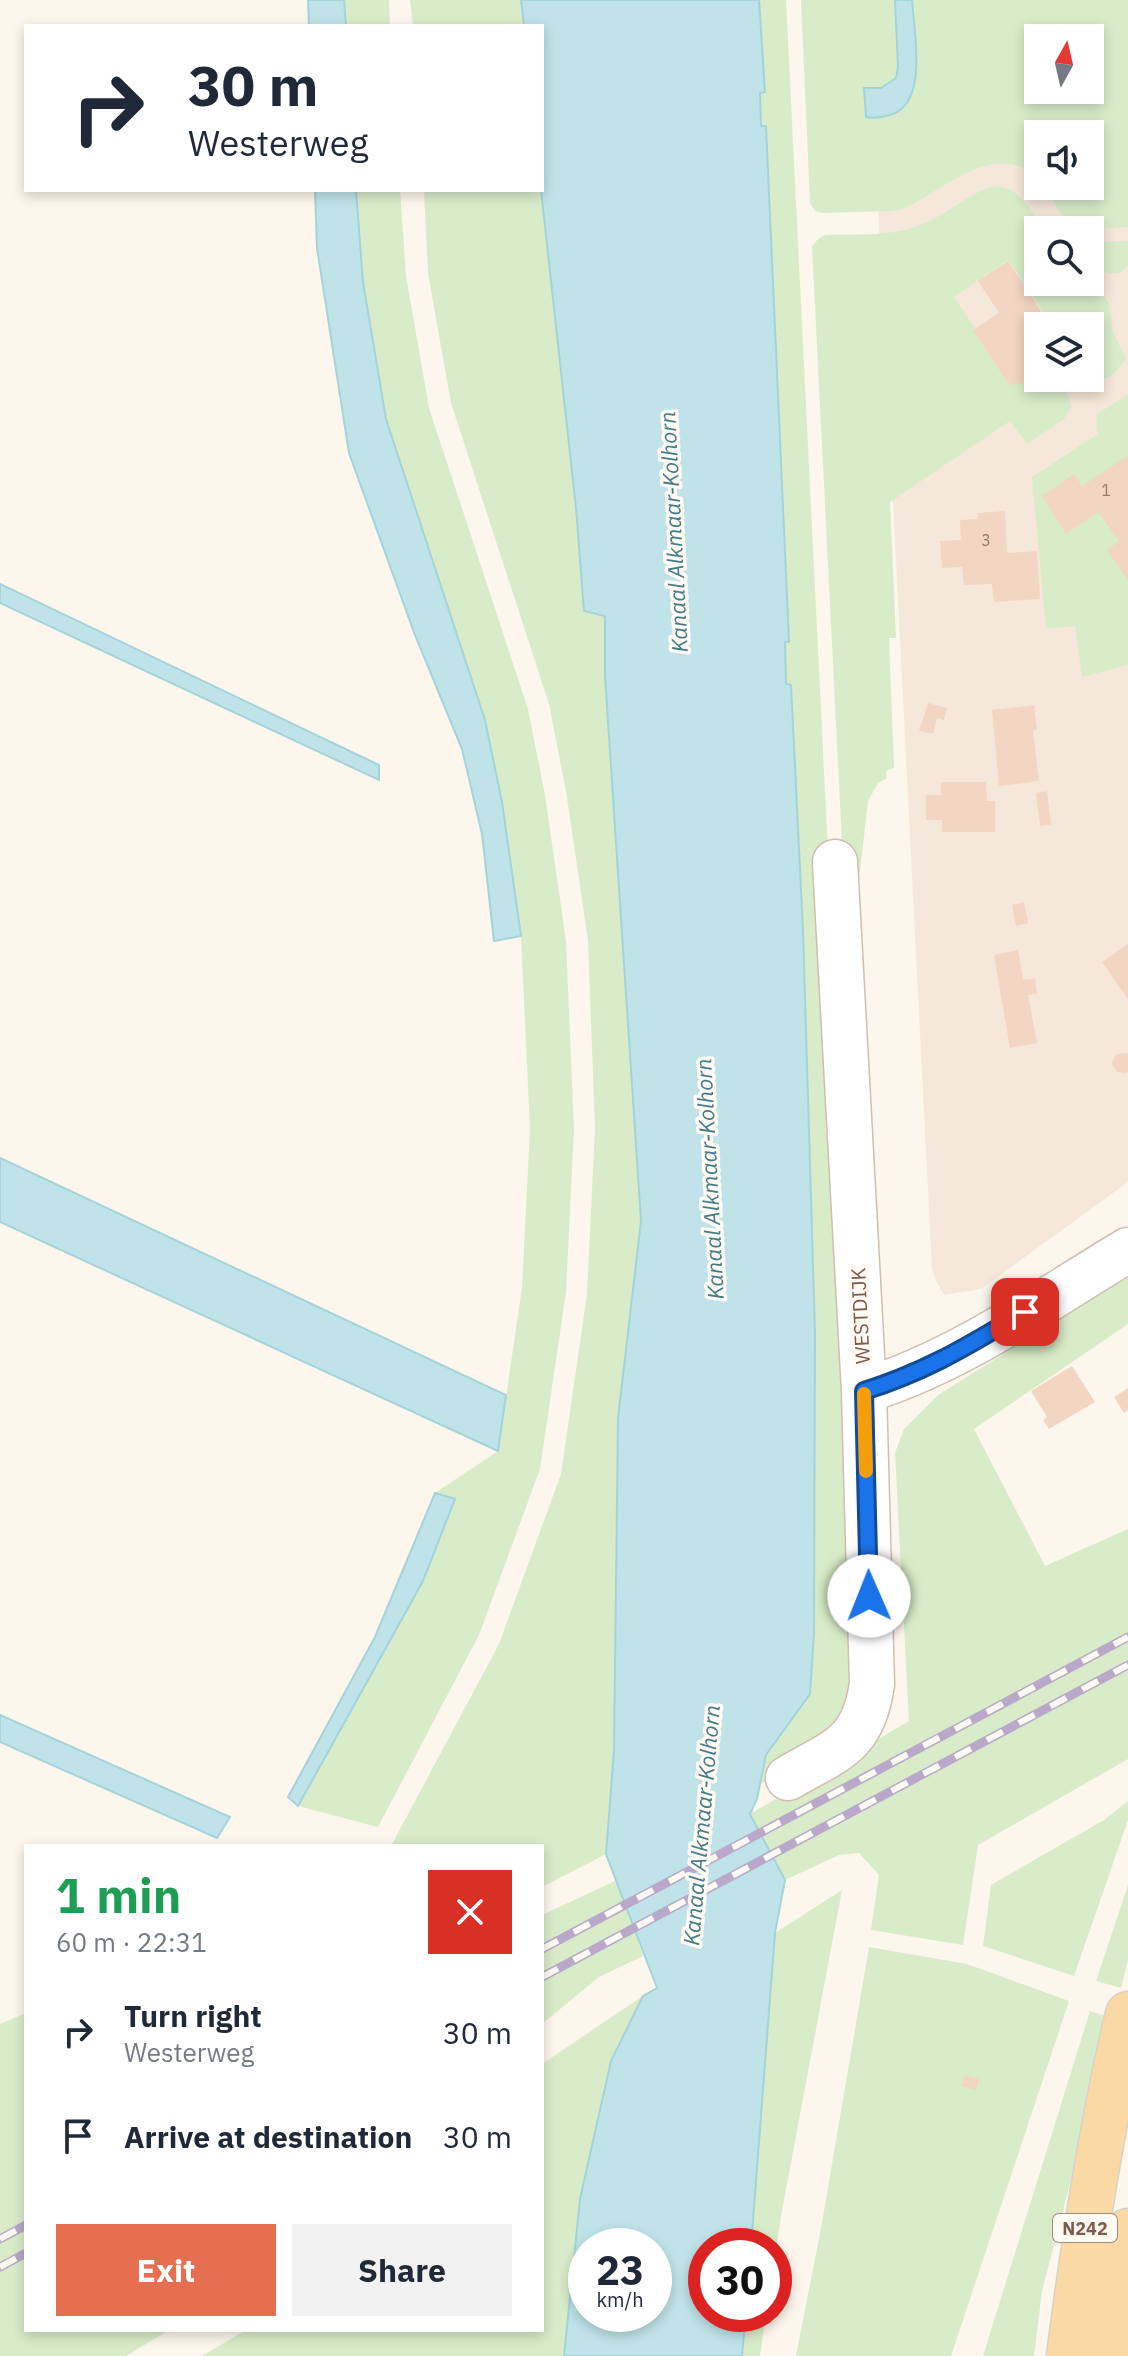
<!DOCTYPE html>
<meta charset="utf-8">
<style>
body{margin:0;font-family:"IBM Plex Sans",sans-serif;background:#f2f2f3;color:#1f2937;height:100vh;display:flex;flex-direction:column;font-size:30px;white-space:nowrap}
*{box-sizing:border-box;margin:0}
p{font-size:26px;color:#747a83}
.icon{flex:none;width:44px;height:44px;fill:none;stroke:currentColor;stroke-width:2;stroke-linecap:round;stroke-linejoin:round}
.map{position:relative;flex:1;overflow:hidden}
.side{position:absolute;left:24px;top:1844px;width:520px;height:488px;display:flex;flex-direction:column;background:#fff;border-radius:0px;box-shadow:0 4px 12px #0003}
.side>*{flex:none}
.guide{position:absolute;left:24px;top:24px;width:520px;height:168px;border-radius:0px;box-shadow:0 4px 12px #0003;background:#fff;color:#1f2937;overflow:hidden}
.needle{width:52px;rotate:8deg}
.tools{position:absolute;left:1024px;top:24px;display:grid;gap:16px}
.tools a{display:grid;place-items:center;width:80px;height:80px;border-radius:0px;background:#fff;box-shadow:0 4px 12px #0003;font-size:40px}
.speed{position:absolute;left:568px;top:2228px;display:flex;gap:16px;font-size:40px;font-weight:700;text-align:center}
.speed>*{display:grid;place-content:center;width:104px;height:104px;border-radius:50%;background:#fff;box-shadow:0 4px 12px #0003;line-height:1}
.speed small{font-size:20px;font-weight:400}
.speed .limit{border:12px solid #d22;background:#fff;color:#111}
.pin{position:absolute;display:grid;place-items:center;width:68px;height:68px;color:#fff;margin:-34px;border-radius:16px;box-shadow:0 4px 12px #0006}
.me{position:absolute;width:88px;margin:-44px;rotate:359deg;stroke-linejoin:round;filter:drop-shadow(0 0 6px #0008)}
.turn{display:flex;align-items:center;gap:28px;height:168px;padding:0 32px;font-size:36px}
.turn .icon{width:104px;height:104px;stroke-width:2.5}
.turn b{display:block;font-size:56px;line-height:68px}
.round{display:grid;place-items:center;flex:none;width:84px;height:84px;border-radius:0px;background:#f2f2f3}
.overview{display:flex;align-items:center;justify-content:space-between;height:136px;padding:0 32px}
h1{font-size:48px;font-weight:700;line-height:60px;color:#1e9e55}
.action{display:flex;gap:16px;margin-top:auto;padding:16px 32px}
.action a{flex:1;height:92px;border-radius:0px;background:#e76f51;color:#fff;font-size:32px;font-weight:700;line-height:92px;text-align:center}
.action a+a{background:#f2f2f3;color:#1f2937}
ul{padding:0;list-style:none}
li{display:flex;align-items:center;gap:24px;height:104px;padding:0 32px}
li div{flex:1}
li b{display:block;font-size:30px}
li em{font-style:normal}
.map>svg:first-child{display:block}
</style>
<div class="map">
<svg width="1128" height="2356" viewBox="0 0 1128 2356">
<rect width="100%" height="100%" fill="#fdf6ec"/>
<path fill="#f5e8da" fill-rule="evenodd" d="M1128,140V1182L981,1289L944,1295L936,1281L932,1269L876,167L1038,150V186H1090ZM1038,230H1090V282H1038ZM1038,326H1090V378H1038Z"/>
<path fill="#d8ecc9" fill-rule="evenodd" d="M344,0H389L390,26H346Z
M410,0H521L524,26H413Z
M759,0H786L828,852L859,1600L837,1599V1606L859,1607L858,1704L784,1771L760,1784L766,1755L810,1693L814,1634L815,1333L803,930L791,685H786L785,642L789,641L766,127L761,126L760,92H765Z
M801,0H895L898,67L896,78L880,88L864,89L866,117L916,69L912,0H1128V227L1072,230L1043,186H1090V134H1038V179C997,138 945,189 905,208L891,211L822,213L815,211L810,203ZM1038,38H1090V90H1038Z
M997,186C1021,189 1032,211 1044,230H1038V282H1081L1104,296L1109,303L1113,332L1126,358C1118,372 1107,384 1090,378V326H1053L1008,260L954,297L975,328L973,330L1015,382L1038,367V378H1061L1065,384L1062,386L1069,397L1071,407L1064,419L1027,444L1010,421L890,502L896,638H889L894,768L886,771L887,778L878,783L868,801L858,889L847,943L812,246L819,238L825,235C858,234 895,237 925,223C950,213 970,191 997,186Z
M356,190H400L406,276L429,408L528,709L545,795L566,941L574,1129L566,1292L540,1469L479,1635L378,1827L298,1806L423,1581L455,1499L435,1493L498,1451L522,1288L530,1129L521,936L502,802L485,720L386,419L363,282Z
M424,190H541L576,508L584,610L605,616V676L641,1221L618,1418L614,1750L606,1854L542,1887V1846H391L499,1644L561,1474L587,1294L595,1129L588,940L566,791L549,704L451,403L428,273Z
M1128,241V266C1115,280 1102,272 1090,259V242Z
M1128,394V665L1082,677L1075,626L1046,629L1032,477L1098,434L1096,415Z
M1128,1276V1324L974,1429L1045,1566L1128,1529V1759L978,1845L963,1945L871,1930L879,1875L859,1853L839,1855L785,1880L750,1814L909,1721L895,1453L904,1429L938,1395Z
M1128,1801V1820L1074,1976L983,1946L991,1885L1104,1820Z
M615,1881L626,1904L643,1956L599,1977L542,2024V1915Z
M1128,1885V1960L1121,1988L1096,1981Z
M842,1890L781,2216L774,2263V2246H751L775,1933Z
M869,1947L967,1964L1069,2001L951,2356H796L822,2223Z
M643,1996L611,2061L580,2199L564,2356H202L246,2330H542V2064Z
M1090,2011L1113,2019L1042,2291L1034,2356H983Z
M26,2013V2330H169L126,2356H0V2024Z
M746,2314H766L760,2356H742Z"/>
<path fill="#bfe3e8" stroke="#a5d3da" stroke-width="2" fill-rule="evenodd" d="M308,0H344L346,26H309Z
M521,0H759L765,92L760,93L761,126H766L789,642H785L786,684L791,685L803,930L815,1333L814,1634L810,1694L766,1755L757,1799L750,1814L785,1880L775,1933L751,2246H706V2314H746L742,2356H564L580,2199L611,2061L643,1996L657,1988L606,1854L614,1750L618,1418L641,1221L605,676V616L584,611L576,508L541,190L542,26H524ZM654,2246V2314H586V2246Z
M895,0H912C914,32 929,104 890,115C881,117 875,119 866,117L864,88H881L896,78L898,67Z
M315,190H356L363,282L386,419L485,720L502,802L521,936L494,941L482,834L462,749L415,635L349,453L317,248Z
M0,584L379,765V780L0,603Z
M0,1158L506,1395L498,1451L0,1222Z
M435,1493L455,1499L423,1581L298,1806L288,1797L375,1637Z
M0,1715L230,1817L217,1838L0,1742Z"/>
<path fill="#f3d5c3" d="M1008,261L1041,311L1023,324L1038,346V367L1034,369L1033,377L1022,384L1014,383L1010,386L973,330L999,313L978,281Z
M1127,456L1128,458V580L1107,550L1119,541L1098,512L1066,534L1042,496L1074,474L1082,486Z
M1005,511L1007,553L1037,551L1040,599L994,602L992,584L964,585L962,567L942,568L940,541L961,540L960,520L978,519L977,513Z
M928,703L947,708L944,720L937,718L933,734L919,731Z
M1034,705L1037,729L1033,730L1039,781L999,786L992,710Z
M941,782H986L987,801H995V832H942V820H926V795H941Z
M1047,791L1051,825L1040,826L1036,793Z
M1024,902L1028,923L1016,926L1012,905Z
M1128,944V999L1102,962Z
M1018,950L1023,980L1035,979L1037,994L1028,995L1037,1043L1010,1048L994,955Z
M1122,1053L1128,1054V1072L1124,1073L1117,1072L1112,1064L1115,1056Z
M1072,1366L1095,1402L1049,1429L1043,1420L1047,1417L1031,1391Z
M1128,1388V1410L1124,1413L1114,1397Z
M965,2075L979,2079L976,2090L961,2086Z"/>
<g fill="none" stroke-linecap="round" stroke-linejoin="round">
<defs>
<path id="minor" d="M864,1391C960,1361 1043,1301 1128,1250
M788,1778C836,1750 863,1746 872,1684L864,1391L835,862"/>
<path id="major" d="M1069,2356C1084,2241 1101,2127 1128,2014
M1111,2356L1128,2231"/>
</defs>
<use href="#minor" stroke="#d1beb0" stroke-width="47"/>
<use href="#major" stroke="#dad1cd" stroke-width="47"/>
<use href="#minor" stroke="#fff" stroke-width="44"/>
<use href="#major" stroke="#fbd9a5" stroke-width="44"/>
<defs>
<path id="rail" d="M542,1949L1128,1637
M542,1977L1128,1665
M0,2239L26,2225
M0,2267L26,2253"/>
</defs>
<use href="#rail" stroke="#b9a8c9" stroke-width="9"/>
<use href="#rail" stroke="#fffaf3" stroke-width="6" stroke-dasharray="18" stroke-linecap="butt"/>
</g>
<g fill="none" stroke-linecap="round" stroke-linejoin="round">
<defs>
<path id="route" d="M869,1596L864,1391C928,1371 969,1345 1025,1312"/>
</defs>
<use href="#route" stroke="#114b97" stroke-width="20"/>
<use href="#route" stroke="#1a73e8" stroke-width="14"/>
<path stroke="#f59e0b" stroke-width="14" d="M864,1394L866,1471"/>
</g>
<g text-anchor="middle" dominant-baseline="central" stroke-width="7" stroke-linejoin="round" paint-order="stroke">
<g font-size="16" fill="#987a6a">
<text x="1106" y="490">1</text>
<text x="986" y="540">3</text>
</g>
<rect fill="#fffaf3" stroke="#a28b7f" stroke-width="2" x="1053" y="2214" width="64" height="28" rx="6"/>
<g font-size="18" font-weight="bold" fill="#7a5c4d">
<text x="1085" y="2228">N242</text>
</g>
<g font-size="20" fill="#7a5c4d" stroke="#fffaf3">
<text transform="translate(860 1316) rotate(-93)">WESTDIJK</text>
</g>
<g font-size="22" font-style="italic" fill="#437c86" stroke="#fffaf3">
<text transform="translate(673 532) rotate(-93)">Kanaal Alkmaar-Kolhorn</text>
<text transform="translate(709 1179) rotate(-93)">Kanaal Alkmaar-Kolhorn</text>
<text transform="translate(701 1825) rotate(-85)">Kanaal Alkmaar-Kolhorn</text>
</g>
</g>
</svg>
<div class="tools">
<a><svg class="needle" viewBox="-14 -14 28 28"><path d="M0-13l5 13h-10z" fill="#e53935"/><path d="M0 13l5-13h-10z" fill="#747a83"/></svg></a>
<a><svg class="icon" aria-label="sound" viewBox="0 0 24 24"><path d="M4 9h4l5-4v14l-5-4H4zM17 9q2 3 0 6"/></svg></a>
<a><svg class="icon" aria-label="search" viewBox="0 0 24 24"><circle cx="10" cy="10" r="6"/><path d="M15 15l6 6"/></svg></a>
<a><svg class="icon" aria-label="layers" viewBox="0 0 24 24"><path d="M12 4l9 5-9 5-9-5zM3 14l9 5 9-5"/></svg></a>
</div>
<div class="speed"><div>23<small>km/h</small></div><div class="limit">30</div></div>
<div class="pin" style="left:1025px;top:1312px;background:#d93025"><svg class="icon" aria-label="arrive" viewBox="0 0 24 24"><path d="M6 21V4h12l-3 4 3 4H6"/></svg></div>
<svg class="me" style="left:869px;top:1596px" viewBox="-20 -20 40 40"><circle r="19" fill="#fff"/><path d="M0-13L10 11 0 6-10 11z" fill="#1a73e8"/></svg>
<div class="guide">
<div class="turn"><svg class="icon" aria-label="right" viewBox="0 0 24 24"><path d="M7 20v-9h11M14 6l5 5-5 5"/></svg><div><b>30 m</b>Westerweg</div></div>
</div>
<section class="side">
<div class="overview"><div><h1>1 min</h1><p>60 m · 22:31</p></div><a class="round" style="background:#d93025;color:#fff"><svg class="icon" aria-label="close" viewBox="0 0 24 24"><path d="M6 6l12 12M18 6L6 18"/></svg></a></div>
<ul>
<li><svg class="icon" aria-label="right" viewBox="0 0 24 24"><path d="M7 20v-9h11M14 6l5 5-5 5"/></svg><div><b>Turn right</b><p>Westerweg</p></div><em>30 m</em></li>
<li><svg class="icon" aria-label="arrive" viewBox="0 0 24 24"><path d="M6 21V4h12l-3 4 3 4H6"/></svg><div><b>Arrive at destination</b></div><em>30 m</em></li>
</ul>
<div class="action"><a>Exit</a><a>Share</a></div>
</section>
</div>
